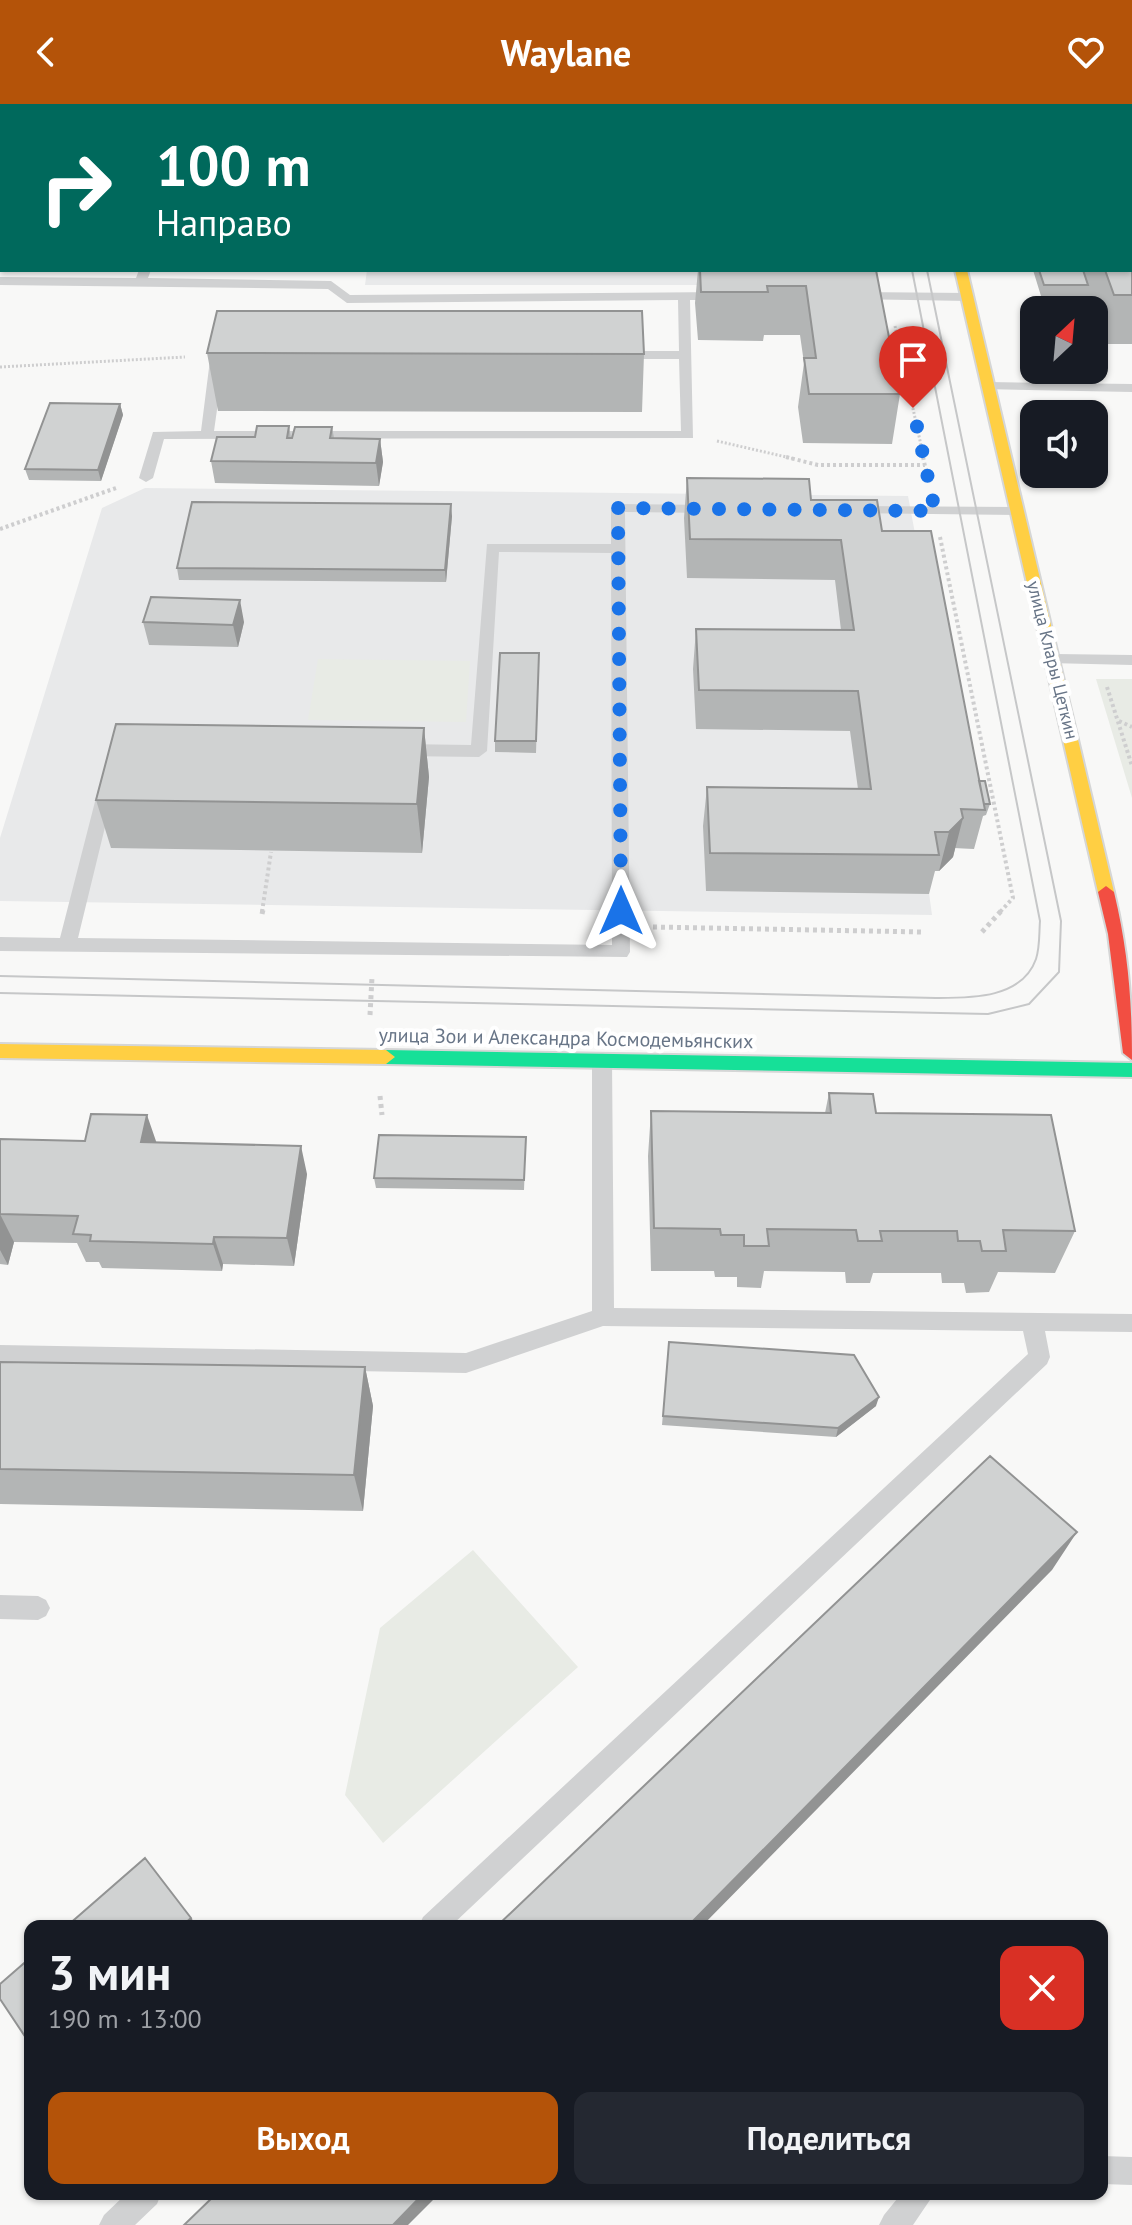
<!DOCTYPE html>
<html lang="ru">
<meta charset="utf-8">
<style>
body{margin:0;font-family:"PT Sans",sans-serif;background:#242831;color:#f1f3f6;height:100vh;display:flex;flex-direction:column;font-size:30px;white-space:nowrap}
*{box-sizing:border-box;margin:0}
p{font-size:26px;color:#9ea1a6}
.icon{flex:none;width:44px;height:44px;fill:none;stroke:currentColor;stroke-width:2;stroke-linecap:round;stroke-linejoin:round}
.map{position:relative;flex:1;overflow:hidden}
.drawer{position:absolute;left:24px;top:1816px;width:1084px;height:280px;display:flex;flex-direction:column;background:#171b24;border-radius:16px;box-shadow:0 2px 6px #0004}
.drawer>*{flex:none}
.hud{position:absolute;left:0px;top:0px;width:1132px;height:168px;box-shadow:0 2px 6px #0004;background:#00695c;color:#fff;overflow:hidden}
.needle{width:52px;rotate:26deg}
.fabs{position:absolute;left:1020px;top:192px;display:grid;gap:16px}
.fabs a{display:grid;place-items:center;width:88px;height:88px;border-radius:16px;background:#171b24;box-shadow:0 2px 6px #0004;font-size:40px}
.pin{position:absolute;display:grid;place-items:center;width:68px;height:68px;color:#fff;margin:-82px -34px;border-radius:50% 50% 50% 0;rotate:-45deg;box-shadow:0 0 8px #0007}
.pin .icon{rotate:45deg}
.me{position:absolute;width:88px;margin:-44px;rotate:0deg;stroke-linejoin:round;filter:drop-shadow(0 0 6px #0008)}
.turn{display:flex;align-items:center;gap:28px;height:168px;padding:0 24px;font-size:36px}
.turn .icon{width:104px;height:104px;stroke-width:2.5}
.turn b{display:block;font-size:56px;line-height:68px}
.round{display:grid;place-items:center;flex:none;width:84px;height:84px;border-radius:16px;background:#242831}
.head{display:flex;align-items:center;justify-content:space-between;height:136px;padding:0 24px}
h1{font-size:48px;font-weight:800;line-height:60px}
.action{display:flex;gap:16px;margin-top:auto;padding:16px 24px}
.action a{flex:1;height:92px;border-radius:16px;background:#b45309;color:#fff;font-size:32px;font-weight:800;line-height:92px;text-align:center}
.action a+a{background:#242831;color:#f1f3f6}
header{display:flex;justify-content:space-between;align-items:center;height:104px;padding:0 24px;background:#b45309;color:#fff;font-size:36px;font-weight:800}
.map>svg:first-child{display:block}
</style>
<header><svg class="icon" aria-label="back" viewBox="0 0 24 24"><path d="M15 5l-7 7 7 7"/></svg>Waylane<svg class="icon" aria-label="heart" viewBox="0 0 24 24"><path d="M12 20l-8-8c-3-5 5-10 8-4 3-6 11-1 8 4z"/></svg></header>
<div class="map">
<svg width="1132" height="2121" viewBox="0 0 1132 2121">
<rect width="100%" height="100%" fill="#f8f8f7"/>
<path fill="#e8e9ea" d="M389,0H825V2H388Z
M367,166H859L862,181H365Z
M145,384L908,392L974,745L951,744L953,753L939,767H926L932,811L0,797V734L102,404Z"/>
<path fill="#e8ebe5" d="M318,555L470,557L466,618L308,616Z
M1096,575H1132V694Z
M473,1446L578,1563L383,1739L345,1691L380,1524Z"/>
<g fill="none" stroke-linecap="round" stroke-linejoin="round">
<defs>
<path id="fast" d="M918,0H928L929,2H919Z
M386,946L1132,959V973L386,960L377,953Z"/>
<path id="slow" d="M955,166H967L1114,788L1106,794L1098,788Z
M0,940L386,946L395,953L386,960L0,954Z"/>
<path id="jam" d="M1106,782L1114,788C1128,847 1132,895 1132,956L1123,949L1108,830L1098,788Z"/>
</defs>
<use href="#fast" stroke="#d5d6d6" stroke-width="4"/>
<use href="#slow" stroke="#d5d6d6" stroke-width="4"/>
<use href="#jam" stroke="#d5d6d6" stroke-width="4"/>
<path stroke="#cececf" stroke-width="3" stroke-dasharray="2 2" stroke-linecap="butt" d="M895,222L924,355
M0,263L185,253
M717,337L795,355"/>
<path stroke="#cececf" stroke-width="4" stroke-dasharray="3 3" stroke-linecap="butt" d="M786,353L818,361H925
M923,353L928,376
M0,425L116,384
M940,433L1013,794L1000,808
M1107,583L1132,662
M1119,617L1132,623
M262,808L271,748"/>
<path stroke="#cececf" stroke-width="5" stroke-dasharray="4 4" stroke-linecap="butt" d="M262,810L263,806
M653,823L923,828
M982,828L1002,806
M370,911L372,873
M380,992L382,1011"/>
<path fill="#d0d1d2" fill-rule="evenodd" d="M222,0H232V2H222Z
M0,29H2V35H0Z
M139,166H151L148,174L331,177L350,191L724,188L730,192L724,196H690L693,334L164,335L153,374L146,378L139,374L153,328L201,327L210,256L217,252L224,256L214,327H681L679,255H617L610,251L617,247H679L678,196L347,199L328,185L0,181V173L136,174Z
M856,188L968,189L974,193L968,197L852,195L850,192Z
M988,278L1132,280V288L983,285L981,282Z
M618,400L712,401L719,405L712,409L625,408L630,848L627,853L0,847V833L60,834L99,682L107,676L115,682L78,834L612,841L611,449L499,448L487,647L479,653L401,652L393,646L401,640L471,641L487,440H611V404Z
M852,402L1017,403L1024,407L1017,411L847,409V403Z
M1055,550L1132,551V561L1049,559V551Z
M602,949L609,951L612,956L614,1204L1132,1210V1228L1045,1227L1050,1253L1047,1260L451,1822H419L423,1813L1028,1250L1023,1227L603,1222L466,1269L0,1261V1241L466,1249L592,1207V956L595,951Z
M0,1491L38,1492L46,1496L50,1504L46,1512L38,1516L0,1515Z
M1102,2052L1132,2053V2081L1102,2080Z
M126,2090H161L157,2100L135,2121H99L104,2111Z
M901,2090H934L913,2121H879L884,2111Z"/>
<use href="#fast" fill="#16e098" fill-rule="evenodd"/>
<use href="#slow" fill="#ffcf43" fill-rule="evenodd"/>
<use href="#jam" fill="#f24e42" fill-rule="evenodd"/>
<path stroke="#c6c7c8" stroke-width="2" d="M0,872L936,894C970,894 1022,895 1036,855C1040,843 1039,829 1040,817L912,166
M0,889L988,910L1029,900L1059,868L1061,817L927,166"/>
</g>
<path fill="#b3b5b5" d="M0,0H161L160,2H2V19H0Z
M972,0H1132V57H1130V2H972Z
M1131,61H1132V240H1100L1094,220V206H1089L1085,193L1041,192L1033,166H1130Z
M0,86H2V166H113V167H0Z
M698,166H876L900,290L892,340L803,339L798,303L804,259L800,231H764L763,237L698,236L695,199Z
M207,249L644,250L642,308L218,307Z
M120,300L123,311L101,377L29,376L25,365Z
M289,322L291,334L332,323L334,334L380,335L383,358L379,382L215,379L211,357L255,333Z
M687,374L811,396L882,427L979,677L990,700L986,711L983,712L974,745L955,744L953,753L939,767H935L929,790L706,787L703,722L707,683L858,685L850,627L696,625L693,565L696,525L841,526L835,476L687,474L684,414Z
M452,412L446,478L179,476L177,464Z
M143,518H244L238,543L149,541Z
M539,549L536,649L495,648V637Z
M424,624L429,673L422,749L111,744L96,696Z
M829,989L876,1009L1075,1127L1055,1169L998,1168L989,1188L966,1189L964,1179H942L941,1169H873L870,1179H846L845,1168L764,1167L761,1184L737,1183V1173H715L714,1167H651L648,1052L651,1007L825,1009Z
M526,1033L524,1086L376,1084L374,1074Z
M0,1035L156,1038L307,1070L294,1162L223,1160L222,1167L102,1164L99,1158H86L77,1139L14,1138L8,1161L0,1160Z
M669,1238L876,1302L836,1333L662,1321Z
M0,1258L365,1263L373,1302L363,1407L0,1400Z"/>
<path fill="#929393" d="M149,0H161L160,2H149Z
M293,0H308V2H293Z
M120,300L123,311L101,377L98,366Z
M380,335L383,358L379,382L376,359Z
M451,400L452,412L446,478L445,466Z
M240,496L244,518L238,543L233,521Z
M424,624L429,673L422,749L417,700Z
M963,714L953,753L939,767L949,728Z
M147,1011L157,1040L141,1038Z
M301,1042L307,1070L294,1162L287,1134Z
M0,1110L14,1138L8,1161L0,1146Z
M214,1133L223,1160L222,1167L213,1140Z
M365,1263L373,1302L363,1407L354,1371Z
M879,1293L876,1302L836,1333L838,1324Z
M1077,1428L1052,1466L702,1822H688Z
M145,1754L195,1819L192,1822H182Z
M423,2090H439L408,2121H393Z"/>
<path fill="#d0d2d2" stroke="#929393" stroke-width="2" d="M234,0H293V2H234Z
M593,0H679L680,2H593Z
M984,0H1132V14H1130V2H985Z
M1130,35H1132V46H1130Z
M1130,60L1132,61V191H1114L1105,166H1130Z
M0,86H2V119H0Z
M700,166H876L900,290H809L804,254H816L806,182H767L768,188H701Z
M1039,166H1083L1088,181H1044Z
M217,207H642L644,250L207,249Z
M50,299L120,300L98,366L25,365Z
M257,322H289L287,334H292L295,323H332L330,334L380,335L376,359L211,357L217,333H255Z
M687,374L809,375L811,396H877L882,427H931L985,706L961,705L963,714L949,728H935L939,751L710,749L707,683L871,685L858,587L699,586L696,525L854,526L841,436L690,435Z
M192,398L451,400L445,466L177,464Z
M151,493L240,496L233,521L143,518Z
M500,549H539L536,637H495Z
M116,620L424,624L417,700L96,696Z
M979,677H985L990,700H984Z
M829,989L873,990L876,1009L1051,1011L1075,1127L1003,1126L1006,1147H982L980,1137H958L957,1127H880L882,1137H858L856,1126L767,1125L769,1142H744V1131H721L720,1125L654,1124L651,1007L831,1009Z
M91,1010L147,1011L141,1038L301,1042L287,1134L214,1133L213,1140L90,1137L91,1131L73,1130L78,1112L0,1110V1035L85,1037Z
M379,1031L526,1033L524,1076L374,1074Z
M669,1238L854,1251L879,1293L838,1324L663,1312Z
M0,1258L365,1263L354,1371L0,1365Z
M990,1352L1077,1428L688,1822H497Z
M145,1754L191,1814L182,1822H67Z
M30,1854V1940L0,1895V1880Z
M216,2090H423L393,2121H184Z"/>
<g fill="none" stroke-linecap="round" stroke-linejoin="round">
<path stroke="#1a73e8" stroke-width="14" stroke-dasharray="0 25.2" d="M621,807L618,404L935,407L913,304"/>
</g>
<g text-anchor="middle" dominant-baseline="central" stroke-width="8" stroke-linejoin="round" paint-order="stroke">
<g font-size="18" fill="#687587" stroke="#fff">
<text transform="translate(1053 556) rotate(76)">улица Клары Цеткин</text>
</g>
<g font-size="20" fill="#687587" stroke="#fff">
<text transform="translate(566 934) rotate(1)">улица Зои и Александра Космодемьянских</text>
</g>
</g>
</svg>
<div class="fabs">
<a><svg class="needle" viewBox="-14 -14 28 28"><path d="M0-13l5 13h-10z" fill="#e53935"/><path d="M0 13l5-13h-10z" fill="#9ea1a6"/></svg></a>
<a><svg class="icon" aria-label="sound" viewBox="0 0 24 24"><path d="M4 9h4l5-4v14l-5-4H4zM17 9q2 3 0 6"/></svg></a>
</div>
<div class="pin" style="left:913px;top:304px;background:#d93025"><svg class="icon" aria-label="arrive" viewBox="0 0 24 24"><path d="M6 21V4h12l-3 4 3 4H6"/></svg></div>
<svg class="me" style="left:621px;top:807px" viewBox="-20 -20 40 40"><path d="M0-17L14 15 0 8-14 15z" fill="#1a73e8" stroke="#fff" stroke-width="4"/></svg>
<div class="hud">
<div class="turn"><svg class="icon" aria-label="right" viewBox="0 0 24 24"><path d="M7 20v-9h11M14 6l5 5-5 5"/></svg><div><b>100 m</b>Направо</div></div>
</div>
<section class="drawer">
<div class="head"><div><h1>3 мин</h1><p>190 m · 13:00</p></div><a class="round" style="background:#d93025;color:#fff"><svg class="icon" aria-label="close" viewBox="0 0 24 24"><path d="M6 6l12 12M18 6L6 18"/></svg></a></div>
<div class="action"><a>Выход</a><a>Поделиться</a></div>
</section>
</div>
